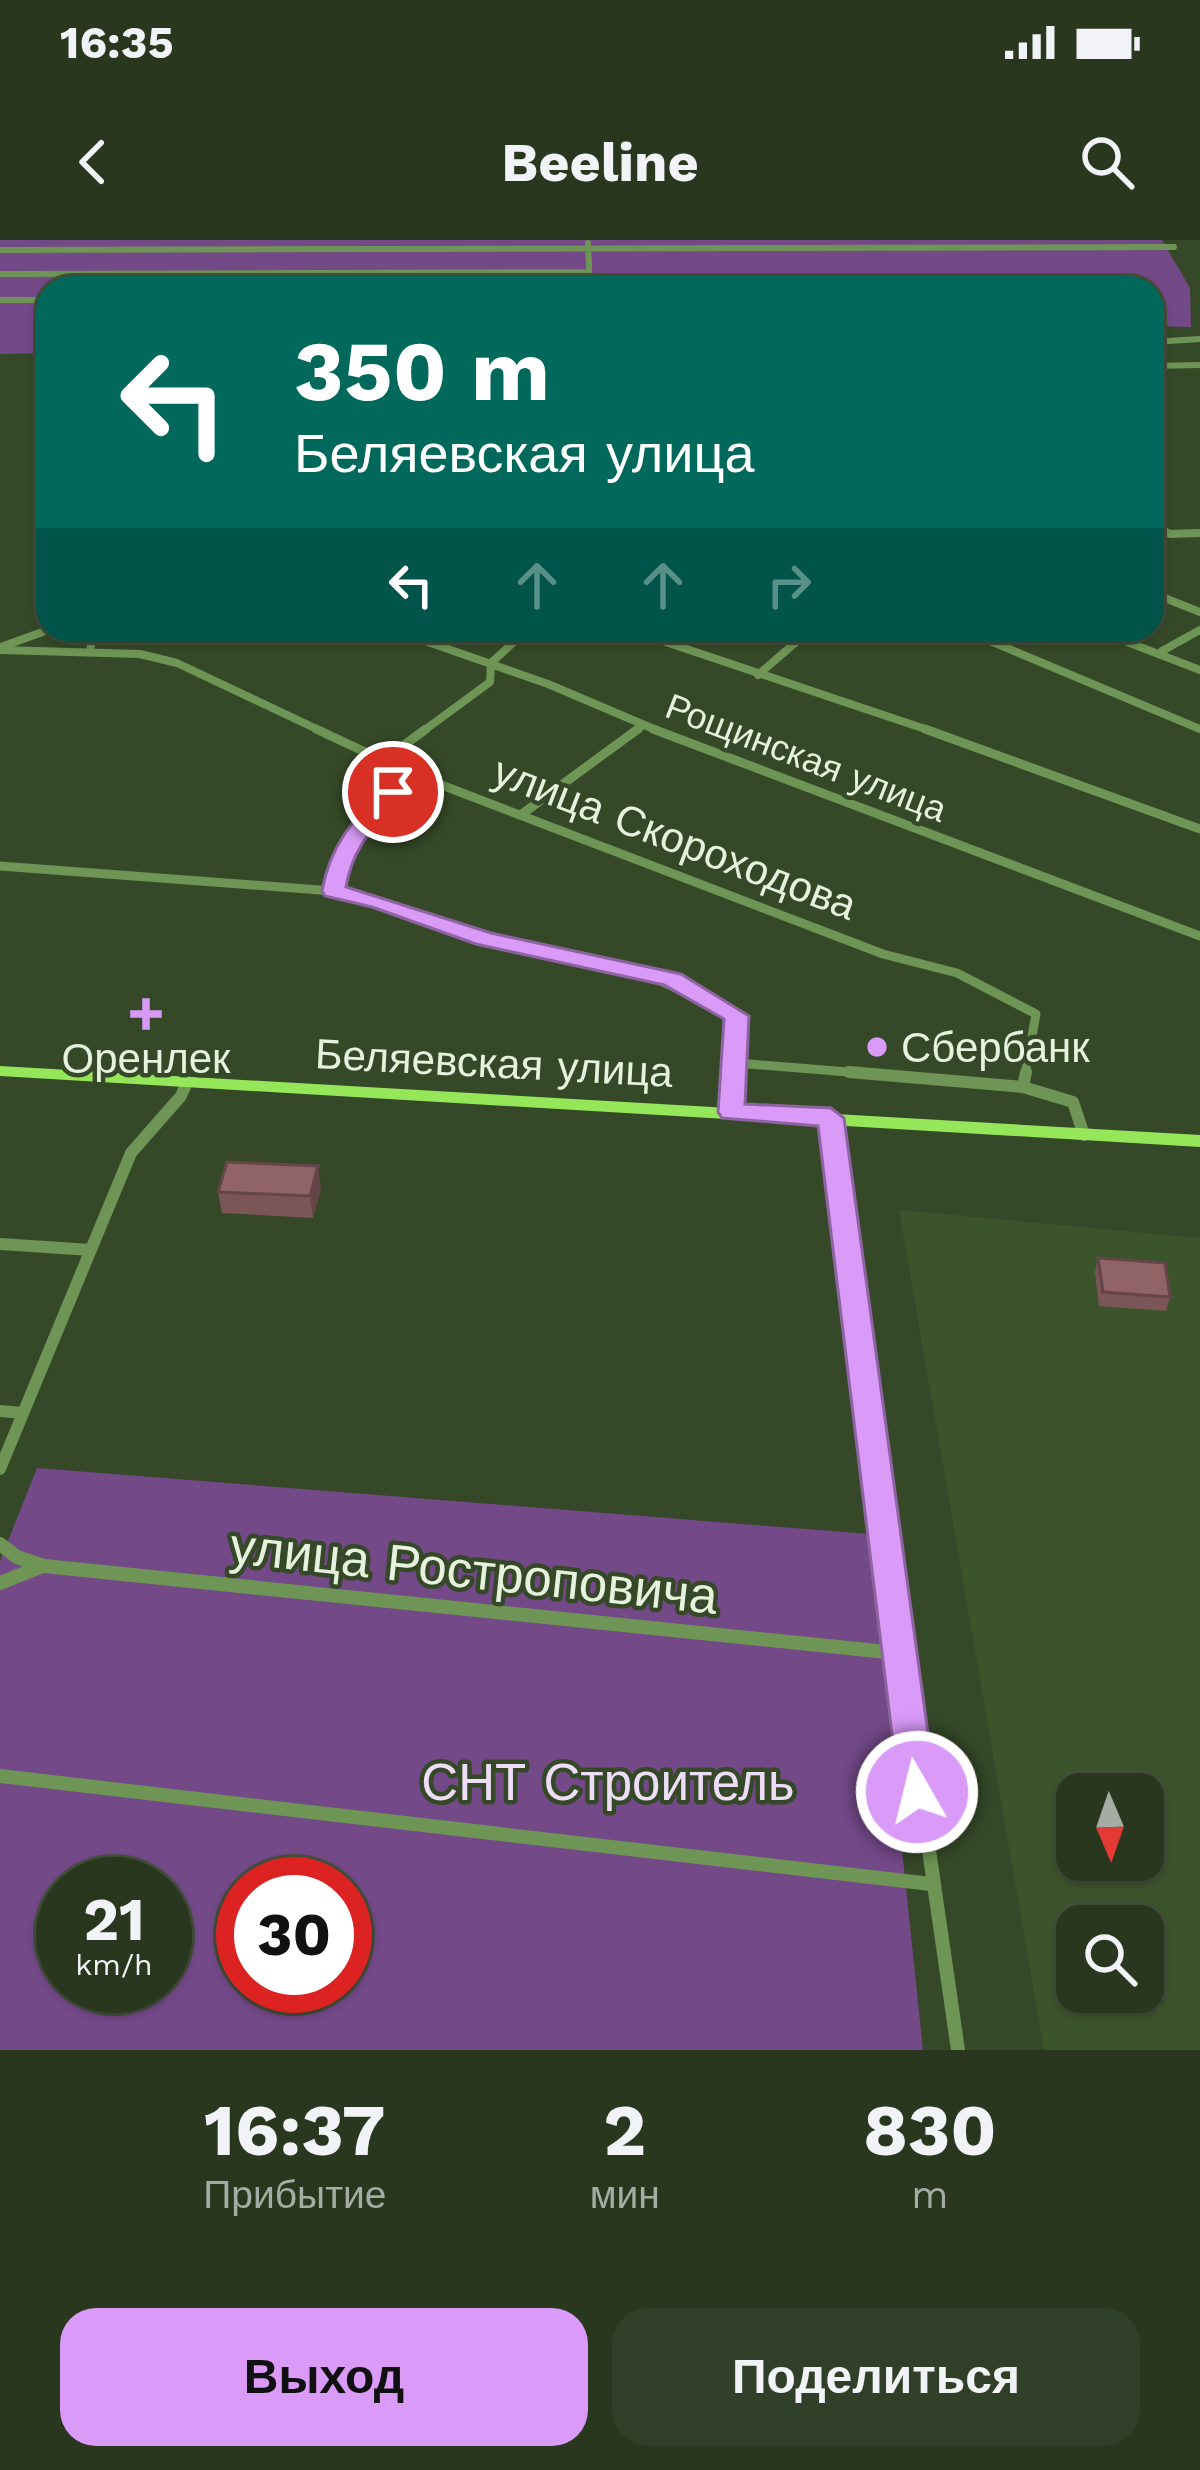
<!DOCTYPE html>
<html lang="ru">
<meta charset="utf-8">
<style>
body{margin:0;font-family:"Work Sans",sans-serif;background:#303f27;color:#f1f3f6;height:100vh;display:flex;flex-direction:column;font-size:45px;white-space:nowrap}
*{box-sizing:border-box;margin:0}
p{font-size:39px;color:#a5aca4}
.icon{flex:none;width:66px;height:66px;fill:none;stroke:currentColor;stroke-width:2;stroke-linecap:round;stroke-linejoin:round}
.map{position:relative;height:1810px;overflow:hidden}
.sheet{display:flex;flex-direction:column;background:#28371e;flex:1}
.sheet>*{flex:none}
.hud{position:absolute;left:36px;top:36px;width:1128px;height:366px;border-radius:36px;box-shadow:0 3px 9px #0004,0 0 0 3px #44513c;background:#00695c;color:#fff;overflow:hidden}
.needle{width:78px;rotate:178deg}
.fabs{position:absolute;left:1056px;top:1533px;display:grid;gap:24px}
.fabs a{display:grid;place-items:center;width:108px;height:108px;border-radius:24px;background:#28371e;box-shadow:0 3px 9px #0004,0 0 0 3px #44513c;font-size:60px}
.speed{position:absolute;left:36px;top:1617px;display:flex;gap:24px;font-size:60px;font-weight:700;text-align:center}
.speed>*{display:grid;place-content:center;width:156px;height:156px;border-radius:50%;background:#28371e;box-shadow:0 3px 9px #0004,0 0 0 3px #44513c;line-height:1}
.speed small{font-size:30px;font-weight:400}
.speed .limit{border:18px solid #d22;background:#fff;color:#111}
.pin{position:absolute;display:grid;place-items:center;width:102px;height:102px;color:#fff;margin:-51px;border:6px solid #fff;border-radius:50%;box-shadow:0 3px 12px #0007}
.me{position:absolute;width:132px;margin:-66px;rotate:352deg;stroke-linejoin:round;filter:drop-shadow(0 0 9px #0008)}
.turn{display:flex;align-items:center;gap:42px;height:252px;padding:0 60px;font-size:54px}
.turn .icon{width:156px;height:156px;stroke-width:2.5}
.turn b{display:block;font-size:84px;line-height:102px}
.lanes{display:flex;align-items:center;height:114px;padding:0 60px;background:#0003;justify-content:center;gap:60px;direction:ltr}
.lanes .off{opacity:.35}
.eta{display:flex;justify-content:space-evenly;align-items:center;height:204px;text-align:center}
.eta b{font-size:72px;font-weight:700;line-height:84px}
.button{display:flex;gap:24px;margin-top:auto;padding:24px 60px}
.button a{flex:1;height:138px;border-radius:36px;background:#d99af8;color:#111;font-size:48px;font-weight:700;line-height:138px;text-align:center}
.button a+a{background:#303f27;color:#f1f3f6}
.status{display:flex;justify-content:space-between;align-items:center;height:84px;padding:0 60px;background:#28371e;direction:ltr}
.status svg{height:33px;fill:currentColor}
header{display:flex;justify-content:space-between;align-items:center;height:156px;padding:0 60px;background:#28371e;font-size:54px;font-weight:700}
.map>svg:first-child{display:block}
</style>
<div class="status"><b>16:35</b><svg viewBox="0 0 49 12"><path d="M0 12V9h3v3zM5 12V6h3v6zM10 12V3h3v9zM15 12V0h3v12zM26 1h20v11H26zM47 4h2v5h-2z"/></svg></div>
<header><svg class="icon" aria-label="back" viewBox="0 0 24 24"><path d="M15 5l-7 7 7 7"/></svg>Beeline<svg class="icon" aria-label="search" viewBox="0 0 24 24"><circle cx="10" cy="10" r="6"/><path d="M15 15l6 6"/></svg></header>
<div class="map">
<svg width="1200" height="1810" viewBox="0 0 1200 1810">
<rect width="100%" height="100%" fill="#354928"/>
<path fill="#3c542c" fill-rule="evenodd" d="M899,970L1200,998V1810H1044ZM1077,1554H1143V1620H1077ZM1077,1686H1143V1752H1077Z"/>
<path fill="#734988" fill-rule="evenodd" d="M0,0H1162L1190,48L1191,87L1152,86V48H48V113L0,114Z
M37,1228L869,1294L923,1810H0V1321ZM63,1644H165V1746H63ZM243,1644H345V1746H243Z"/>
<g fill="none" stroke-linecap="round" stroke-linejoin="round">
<path stroke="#6e9555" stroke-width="6" d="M588,3L590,48
M0,10L1174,7
M0,34L588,32
M0,60H48
M1152,102L1200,99
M1152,126L1200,125"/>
<path stroke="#6e9555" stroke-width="8" d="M1152,285L1170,294L1200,293
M1152,353L1200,372
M394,390L548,444L661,492
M630,390L934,492
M964,390L1200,489
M1096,390L1200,430
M1,407L48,390
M0,410L140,414L177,423L323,492
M1162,411L1200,390
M90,412L93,390
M758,435L810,390
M422,492L490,442L491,423L527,390
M634,492L643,485"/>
<path stroke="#6e9555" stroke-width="9" d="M316,489L410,533L883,714L957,733L1036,774L1025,835
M653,489L1200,696
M925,489L1200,589
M385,519L426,489
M522,574L638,489
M0,626L333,651L483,698L645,734L737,776L734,835
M333,651L353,601L410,533
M737,823L885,835"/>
<path stroke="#6e9555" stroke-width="12" d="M849,832L1023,847
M1026,832L1023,847L1073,862L1084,895
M732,872L734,832
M831,878L879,1268
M0,1004L91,1010
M0,1171L23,1173
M0,1229L131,913L181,856L187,842"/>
<path stroke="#6e9555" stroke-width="14" d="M879,1265L958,1810
M0,1304L17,1317L44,1326L897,1413
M0,1343L40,1327
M0,1536L931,1644"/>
<path fill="#96e65a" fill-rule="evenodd" d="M0,826L1200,895V907L0,836Z"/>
</g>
<path fill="#7c5559" d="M321,948L313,978L222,973L218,952Z
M1098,1018L1170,1057L1166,1071L1099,1066L1095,1032Z"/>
<path fill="#654548" d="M318,926L321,948L313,978L310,956Z"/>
<path fill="#906367" stroke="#654548" stroke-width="3" d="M227,922L318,926L310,956L218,952Z
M1098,1018L1165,1023L1170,1057L1103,1052Z"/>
<path fill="#d99af8" stroke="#8d64a1" stroke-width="3" d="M393,546L404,552C377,585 353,604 346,647L491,693L681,734L749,776L745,864L831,868L844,878L936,1552L931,1564L917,1569L904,1564L899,1552L818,886L722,878L718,872L724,779L664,745L476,704L372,667L325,656L322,651C330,605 353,580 385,548Z"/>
<g fill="#d99af8" stroke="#354928" stroke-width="4.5">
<path d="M140 756h12v12h12v12h-12v12h-12v-12h-12v-12h12z"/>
<circle cx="877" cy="807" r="12"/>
</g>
<g text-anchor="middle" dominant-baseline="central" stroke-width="9" stroke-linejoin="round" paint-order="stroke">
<g font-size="36" fill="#e6f2de" stroke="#354928">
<text transform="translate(806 518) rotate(21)">Рощинская улица</text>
</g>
<g font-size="42" fill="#e6f2de" stroke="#354928">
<text transform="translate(675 598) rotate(21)">улица Скороходова</text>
<text transform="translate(494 823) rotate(3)">Беляевская улица</text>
</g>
<g font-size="42" fill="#e6f2de" stroke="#354928" text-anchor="start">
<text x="901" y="807">Сбербанк</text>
<text x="146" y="818" text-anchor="middle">Оренлек</text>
</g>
<g font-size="51" fill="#e6f2de" stroke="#354928">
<text transform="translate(474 1331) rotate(6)">улица Ростроповича</text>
</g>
<g font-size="51" fill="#eeddf7" stroke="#354928">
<text x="608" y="1542">СНТ Строитель</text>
</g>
</g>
</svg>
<div class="fabs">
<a><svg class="needle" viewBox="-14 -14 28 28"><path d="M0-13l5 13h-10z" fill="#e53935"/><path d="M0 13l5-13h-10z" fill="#a5aca4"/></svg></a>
<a><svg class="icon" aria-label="search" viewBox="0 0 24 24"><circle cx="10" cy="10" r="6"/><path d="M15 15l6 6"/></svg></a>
</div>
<div class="speed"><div>21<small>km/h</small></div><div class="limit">30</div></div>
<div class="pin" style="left:393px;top:552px;background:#d93025"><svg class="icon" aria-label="arrive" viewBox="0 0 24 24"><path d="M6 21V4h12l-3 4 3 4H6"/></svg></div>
<svg class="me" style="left:917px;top:1552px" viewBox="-20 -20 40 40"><circle r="17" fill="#d99af8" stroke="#fff" stroke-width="3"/><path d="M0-11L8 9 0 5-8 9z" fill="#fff"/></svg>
<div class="hud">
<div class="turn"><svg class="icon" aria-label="left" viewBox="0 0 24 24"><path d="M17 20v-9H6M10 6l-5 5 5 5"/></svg><div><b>350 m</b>Беляевская улица</div></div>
<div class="lanes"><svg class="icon" aria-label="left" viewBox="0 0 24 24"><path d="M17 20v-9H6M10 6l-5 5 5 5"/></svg><svg class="icon off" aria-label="ahead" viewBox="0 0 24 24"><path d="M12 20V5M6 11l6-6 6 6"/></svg><svg class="icon off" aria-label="ahead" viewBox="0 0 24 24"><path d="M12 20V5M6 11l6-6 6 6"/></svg><svg class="icon off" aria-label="right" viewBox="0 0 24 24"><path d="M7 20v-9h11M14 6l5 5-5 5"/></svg></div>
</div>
</div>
<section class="sheet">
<div class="eta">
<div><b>16:37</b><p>Прибытие</p></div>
<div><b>2</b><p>мин</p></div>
<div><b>830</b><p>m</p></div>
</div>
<div class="button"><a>Выход</a><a>Поделиться</a></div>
</section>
